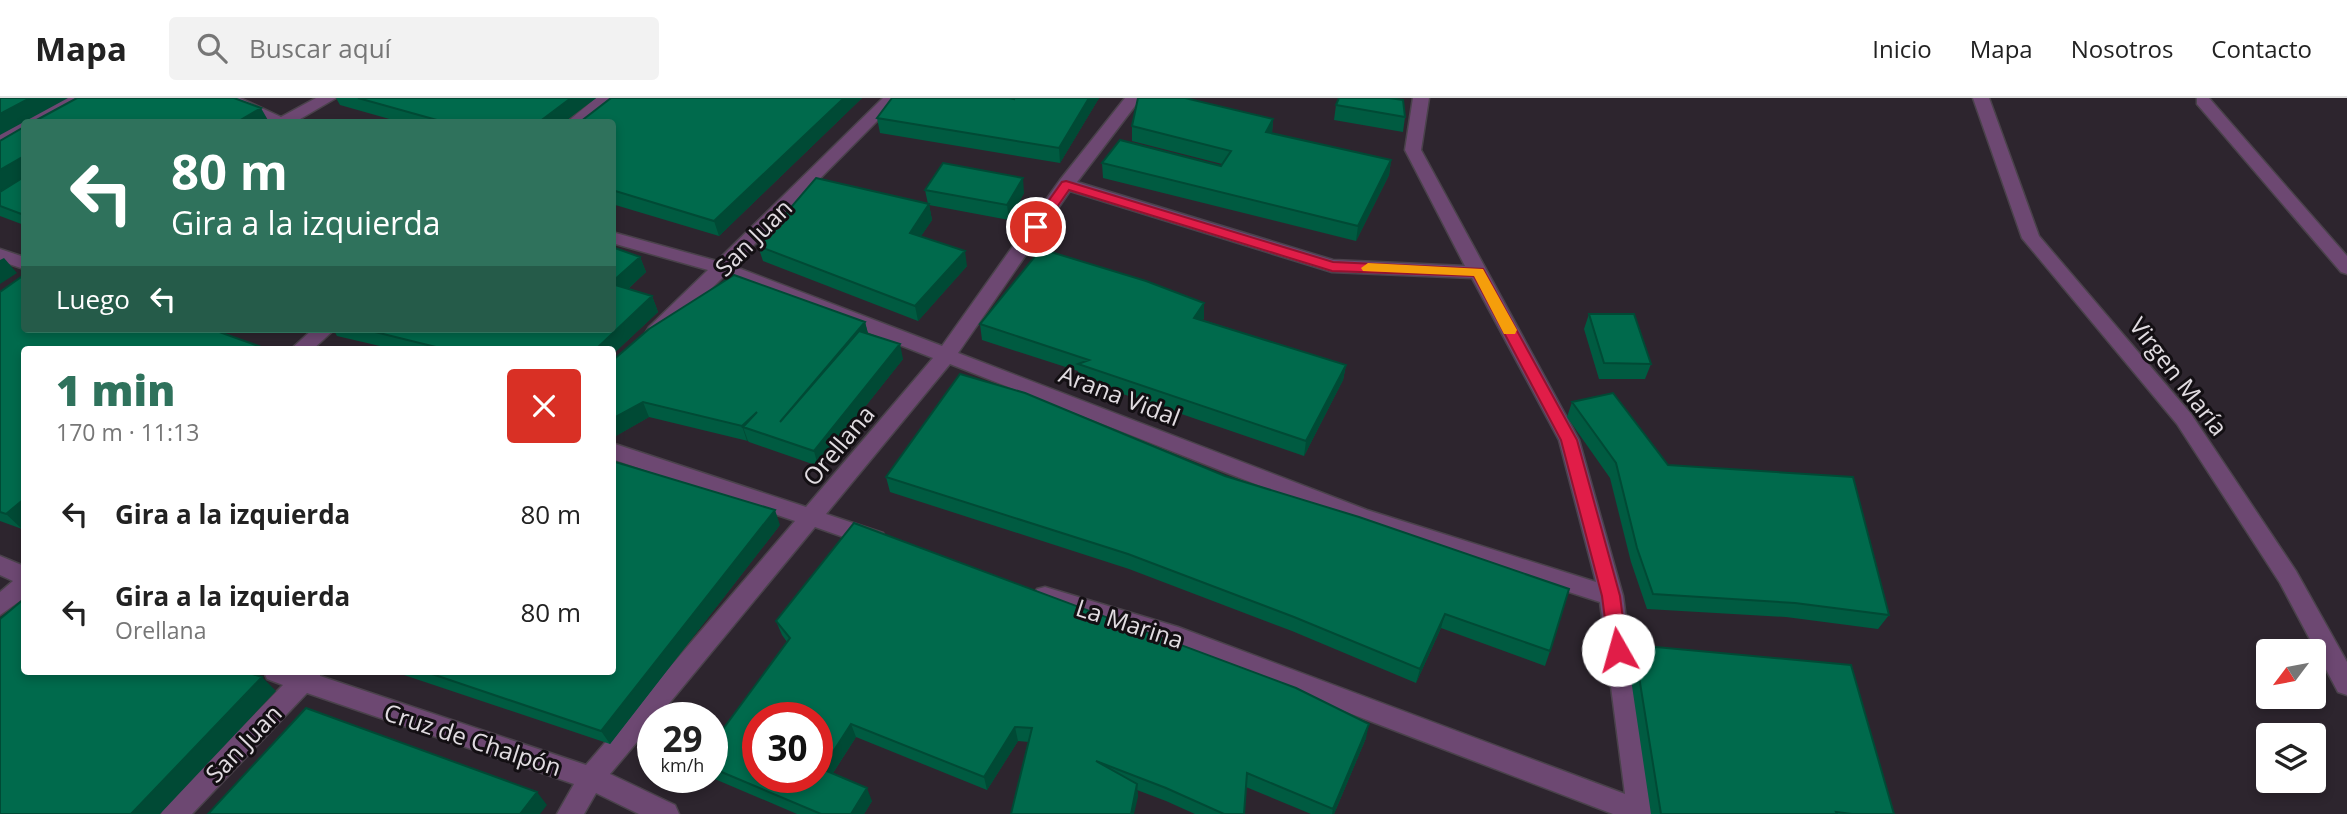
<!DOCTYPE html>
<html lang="es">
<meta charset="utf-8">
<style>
body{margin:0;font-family:"Open Sans",sans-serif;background:#f2f2f2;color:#222;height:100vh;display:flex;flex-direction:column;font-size:26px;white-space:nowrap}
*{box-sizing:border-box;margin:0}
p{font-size:23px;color:#767676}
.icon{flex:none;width:38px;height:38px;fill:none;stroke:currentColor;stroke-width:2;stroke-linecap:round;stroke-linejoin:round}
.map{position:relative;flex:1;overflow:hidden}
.sheet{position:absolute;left:21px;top:248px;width:595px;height:329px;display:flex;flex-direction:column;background:#fff;border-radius:7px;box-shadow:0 4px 10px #0003}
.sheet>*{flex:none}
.hud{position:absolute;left:21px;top:21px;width:595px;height:214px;border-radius:7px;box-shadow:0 4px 10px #0003;background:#2f725c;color:#fff;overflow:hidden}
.needle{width:46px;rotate:238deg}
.controls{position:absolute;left:2256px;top:541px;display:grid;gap:14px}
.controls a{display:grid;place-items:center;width:70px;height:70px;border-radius:7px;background:#fff;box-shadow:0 4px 10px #0003;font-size:35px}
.speed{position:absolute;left:637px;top:604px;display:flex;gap:14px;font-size:35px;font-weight:700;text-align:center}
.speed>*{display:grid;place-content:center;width:91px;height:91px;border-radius:50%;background:#fff;box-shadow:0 4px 10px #0003;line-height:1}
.speed small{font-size:18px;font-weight:400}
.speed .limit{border:10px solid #d22;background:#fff;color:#111}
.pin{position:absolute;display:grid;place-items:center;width:60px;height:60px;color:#fff;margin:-30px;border:4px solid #fff;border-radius:50%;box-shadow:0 2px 7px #0007}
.me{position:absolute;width:77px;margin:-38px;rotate:353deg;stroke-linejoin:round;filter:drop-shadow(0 0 5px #0008)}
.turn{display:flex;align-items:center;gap:24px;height:147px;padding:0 35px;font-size:32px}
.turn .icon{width:91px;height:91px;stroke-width:2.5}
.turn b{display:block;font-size:49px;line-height:60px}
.then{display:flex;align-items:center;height:66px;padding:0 35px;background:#0003;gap:14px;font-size:26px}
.round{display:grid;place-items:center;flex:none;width:74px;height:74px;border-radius:7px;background:#f2f2f2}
.overview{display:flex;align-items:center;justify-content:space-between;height:119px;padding:0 35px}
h1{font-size:42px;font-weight:800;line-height:52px;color:#2f725c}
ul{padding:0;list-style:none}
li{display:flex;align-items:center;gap:21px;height:98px;padding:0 35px}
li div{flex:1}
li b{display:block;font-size:26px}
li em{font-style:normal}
header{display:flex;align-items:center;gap:42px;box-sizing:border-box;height:98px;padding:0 35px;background:#fff;border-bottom:2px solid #e0e0e0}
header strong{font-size:33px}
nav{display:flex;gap:38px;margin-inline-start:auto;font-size:24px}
.search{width:490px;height:63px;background:#f2f2f2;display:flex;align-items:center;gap:18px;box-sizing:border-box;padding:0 24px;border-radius:7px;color:#767676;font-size:26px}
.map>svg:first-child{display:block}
</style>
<header>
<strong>Mapa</strong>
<div class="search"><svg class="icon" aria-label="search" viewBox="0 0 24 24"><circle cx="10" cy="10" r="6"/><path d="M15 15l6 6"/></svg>Buscar aquí</div>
<nav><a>Inicio</a><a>Mapa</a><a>Nosotros</a><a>Contacto</a></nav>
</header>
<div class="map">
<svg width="2347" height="716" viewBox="0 0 2347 716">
<rect width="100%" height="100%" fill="#2d252e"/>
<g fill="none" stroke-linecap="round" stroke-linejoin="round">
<defs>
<path id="street" d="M62,0H82L42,24H24V34L0,47V35Z
M219,0H240L281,19L316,0H336L295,24H266Z
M596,0H614L584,24H567Z
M883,0H900L733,168L942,248L1060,82L1125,0H1141L1077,84L1333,162L1465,168L1405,52L1413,0H1429L1421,52L1579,342L1623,498L1652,716H1613L1166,545L1037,505L1033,498L1037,491L1045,489L1178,529L1625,696L1600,504L1352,424L950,266L826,416L883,435L886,441L883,447L875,450L815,429L657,620H653V625L610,676L675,707L679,716H639L596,695L584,716H557L574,686L307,595L192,716H161L165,707L283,587L267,581L264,574H320V578L586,667L795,423L612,361V345L806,409L933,260L724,178L663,239H649L646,234L649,229L708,172L612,145V134L717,163ZM1070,93L1332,174L1472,180L1559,342L1596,484L1367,412L958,255Z
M1973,0H1989L2039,138L2191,316L2296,473L2347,564V597L2338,594L2280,485L2177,326L2022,140Z
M2197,0H2209L2347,158V176L2341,174L2197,6Z
M0,151L24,159V171L0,163Z
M313,231H335L312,252H290Z
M0,458L24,468V500L0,517V494L13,483L0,477Z"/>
</defs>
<use href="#street" stroke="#4a424b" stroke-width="3"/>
<use href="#street" fill="#6d4872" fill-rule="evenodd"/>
</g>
<path fill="#005b41" d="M336,0H596L564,24H400L340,7Z
M611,0H862L719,138L612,106Z
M1099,0L1060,65L880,35L877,20L1014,1Z
M1336,7L1405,19L1403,34L1334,22Z
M1273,21L1272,35L1391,62L1389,77L1356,143L1103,80L1102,65L1221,68L1222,66L1132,43V28Z
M24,29V127L0,118V94Z
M925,92L1024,95L1009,122L929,107L932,122L921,138L967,168L918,223L763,163L758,148L928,106Z
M640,159L646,174L628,191L652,198L658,214L612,257V252H397L337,238L333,231H612Z
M0,194L264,250L265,252H24L22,431L0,423Z
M1589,216L1651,266L1645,281H1599L1584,231Z
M1204,220L1203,222L1346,267L1343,282L1304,358L1079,281L1078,273L982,242L980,226Z
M865,224L868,236L903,261L818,368L749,344L748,343L649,319L614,339L612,338V263Z
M960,276L1550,553L1545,568L1441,530L1416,585L1292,533L1129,471L890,394L886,379Z
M1572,304L1668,367L1889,517L1878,531L1786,519L1647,511L1631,464L1610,380L1567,319Z
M780,427L610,646L395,574H612Z
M776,523L1366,640L1334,716H1311L1246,689L1244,716H1195L1166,703L1137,692L1138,699L1029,644L1018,643L987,692L856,639L833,675L872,703L864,716H797L710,679H712V646L787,544L782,537Z
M1634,547L1894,716H1651L1628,561Z"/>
<path fill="#004a35" d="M30,0H68L0,37V16Z
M571,0H596L564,24H539Z
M844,0H862L719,138L714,123Z
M1089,0H1099L1060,65L1059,50Z
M261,10L269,24H237Z
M1273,21L1272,36L1266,34Z
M24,58V80L0,93V72Z
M1391,62L1389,77L1356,143L1358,128Z
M1023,80L1024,95L1009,122L1007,107Z
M929,106L932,122L913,150L910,135Z
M965,153L967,168L918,223L915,208Z
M640,159L646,174L618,200L612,188V184Z
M4,160L17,175L0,186V162Z
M652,198L658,214L612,257V252H595Z
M1204,205V220L1194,235V220Z
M865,224L869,239L780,324Z
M900,246L903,261L818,368L814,353Z
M1346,267L1343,282L1304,358L1306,343Z
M643,304L649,319L614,339L612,335V321Z
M757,314L743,329L748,343H747L742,328Z
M24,401V429L22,431L6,416Z
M775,412L780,427L610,646L601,633Z
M1445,516L1441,530L1416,585L1420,571Z
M262,579L276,593L160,716H131Z
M851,626L856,639L827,684L822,671Z
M1369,626L1366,640L1334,716H1332L1333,711Z
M1015,629L1018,643L987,692L984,679Z
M1137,686L1138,699L1134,716H1131Z
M867,690L872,703L864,716H851Z
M537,694L547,707L540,716H520Z"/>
<path fill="#006a4c" stroke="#004a35" stroke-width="2" fill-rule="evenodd" d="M0,0H30L0,16Z
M77,0H234L261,10L237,24H33Z
M358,0H571L539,24H444Z
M611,0H844L714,123L612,92V24H580Z
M892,0H1009L1014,1V0H1089L1059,50L877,20Z
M1138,0H1185L1273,21L1266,34L1391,62L1358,128L1102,65L1120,42L1221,68L1231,53L1132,28Z
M1339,0H1389L1403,2L1405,19L1336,7Z
M24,29V58L0,72V43Z
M943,65L1023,80L1007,107L925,92Z
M24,79V117L0,108V94Z
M816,80L929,106L910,135L965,153L915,208L758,148Z
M612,149L640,159L612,184Z
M1041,151L1146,183L1204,205L1194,220L1346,267L1306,343L1078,266L1089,262L980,226Z
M24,177V231H211L264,250L262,252H24V401L6,416L0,414V194Z
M734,177L865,224L780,324L859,233L900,246L814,353L743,329L757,314L742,328L643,304L612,321V263L649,231Z
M612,186L652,198L595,252H448L363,231H612Z
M1589,216H1634L1651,266L1604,265Z
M960,276L1025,295L1225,378L1359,419L1569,491L1550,553L1445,516L1420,571L1294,519L1128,456L886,379Z
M1613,295L1668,367L1853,379L1889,517L1795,505L1653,496L1637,450L1616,365L1572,304Z
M612,363L775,412L601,633L426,574H612Z
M854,425L1296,590L1369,626L1333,711L1247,675L1244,716H1224L1166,690L1096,663L1137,686L1131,716H1011L1032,630L1015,629L984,679L851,626L822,671L867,690L851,716H821L712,670V646L790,540L776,523ZM758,620H817V679H758Z
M24,501V574H246L262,579L131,716H0V521Z
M1634,547L1851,567L1894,716H1852L1836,714L1837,716H1661Z
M306,610L537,694L520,716H208Z"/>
<path fill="#e11d48" stroke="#92132f" stroke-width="2" d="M1066,83L1333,164L1483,171L1577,342L1620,498L1627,552L1624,558H1612L1609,552L1602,498L1561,342L1474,178L1332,173L1069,92L1041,132H1032V126L1062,84Z"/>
<path fill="#f59e0b" d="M1368,165L1483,171L1517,232L1515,236H1504L1474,178L1363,173L1361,170Z"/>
<g text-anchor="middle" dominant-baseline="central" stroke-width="6" stroke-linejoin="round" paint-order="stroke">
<g font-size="24" fill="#e1dce1" stroke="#130f13">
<text transform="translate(753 139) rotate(-45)">San Juan</text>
<text transform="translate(2179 278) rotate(52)">Virgen María</text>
<text transform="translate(1120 297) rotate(21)">Arana Vidal</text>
<text transform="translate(838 347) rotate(-50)">Orellana</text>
<text transform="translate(1130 525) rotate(18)">La Marina</text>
<text transform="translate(473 641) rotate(18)">Cruz de Chalpón</text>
<text transform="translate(243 645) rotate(-46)">San Juan</text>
</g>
</g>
</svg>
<div class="controls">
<a><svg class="needle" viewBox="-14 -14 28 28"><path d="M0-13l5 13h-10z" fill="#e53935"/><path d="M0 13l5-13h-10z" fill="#767676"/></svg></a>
<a><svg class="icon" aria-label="layers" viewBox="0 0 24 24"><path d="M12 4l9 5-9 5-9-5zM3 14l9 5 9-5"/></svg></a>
</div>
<div class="speed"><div>29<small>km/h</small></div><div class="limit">30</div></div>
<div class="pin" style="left:1036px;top:129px;background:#d93025"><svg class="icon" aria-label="arrive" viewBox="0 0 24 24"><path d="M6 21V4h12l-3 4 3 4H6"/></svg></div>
<svg class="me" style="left:1618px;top:552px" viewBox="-20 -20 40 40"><circle r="19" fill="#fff"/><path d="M0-13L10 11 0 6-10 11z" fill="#e11d48"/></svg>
<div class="hud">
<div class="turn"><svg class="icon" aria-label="left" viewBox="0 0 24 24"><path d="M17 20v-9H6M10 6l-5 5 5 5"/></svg><div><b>80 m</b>Gira a la izquierda</div></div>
<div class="then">Luego<svg class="icon" aria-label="left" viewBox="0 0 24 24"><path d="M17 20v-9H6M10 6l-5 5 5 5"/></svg></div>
</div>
<section class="sheet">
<div class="overview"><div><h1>1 min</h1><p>170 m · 11:13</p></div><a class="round" style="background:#d93025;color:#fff"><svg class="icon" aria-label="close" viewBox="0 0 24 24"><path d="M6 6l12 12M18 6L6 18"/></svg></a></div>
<ul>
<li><svg class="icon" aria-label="left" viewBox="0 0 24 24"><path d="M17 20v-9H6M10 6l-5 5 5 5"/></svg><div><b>Gira a la izquierda</b></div><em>80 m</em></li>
<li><svg class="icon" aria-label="left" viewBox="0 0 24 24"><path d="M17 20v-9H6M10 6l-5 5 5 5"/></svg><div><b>Gira a la izquierda</b><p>Orellana</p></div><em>80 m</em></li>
</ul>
</section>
</div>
